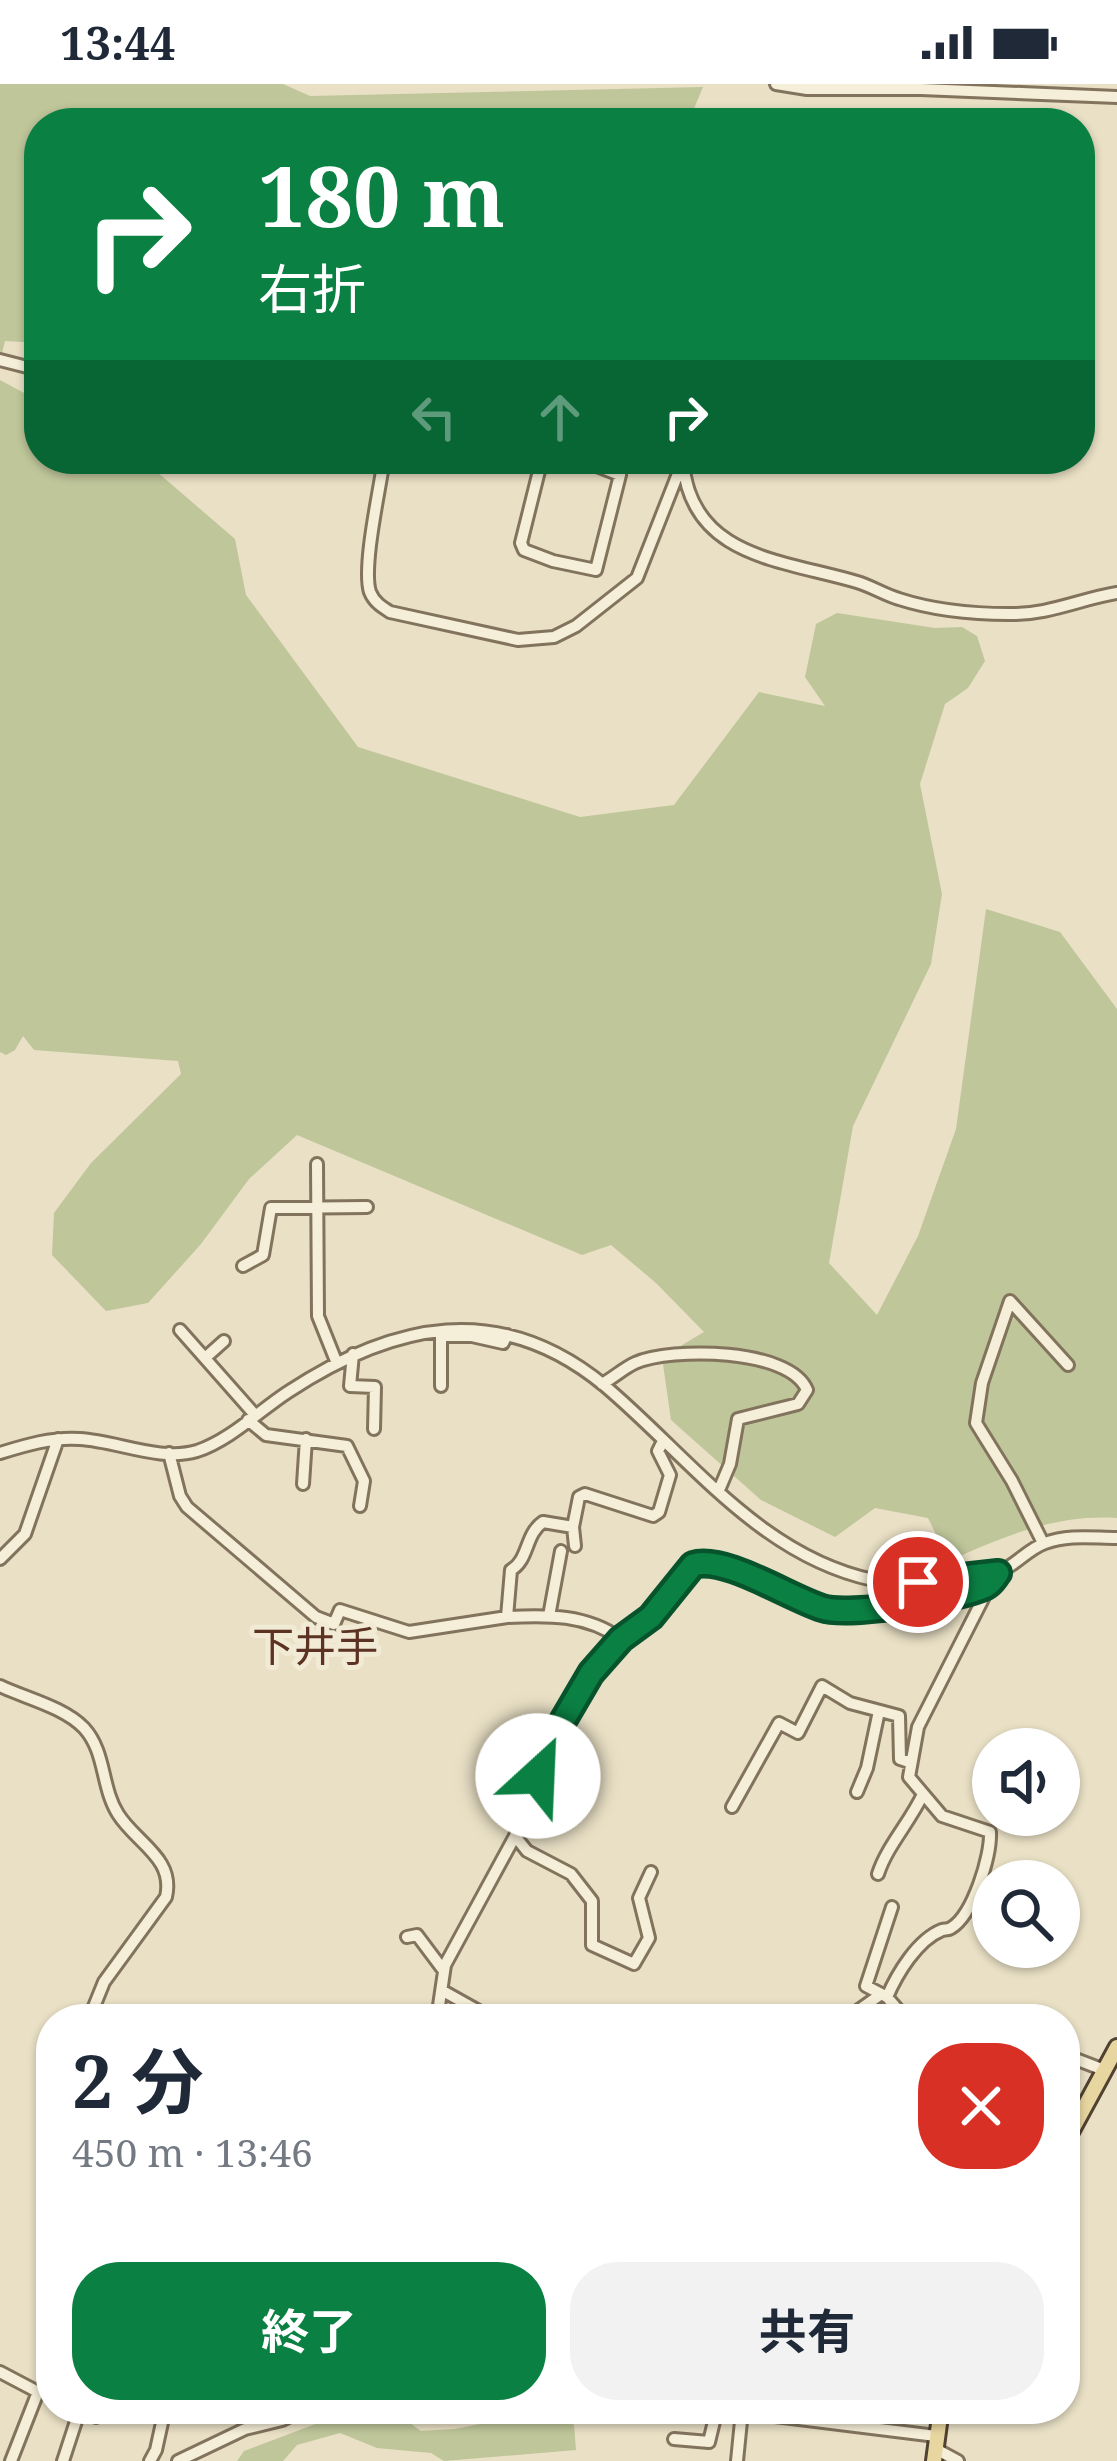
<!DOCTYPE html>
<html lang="ja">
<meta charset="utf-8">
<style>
body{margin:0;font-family:"Noto Serif","Noto Sans JP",serif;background:#f2f2f3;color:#1f2937;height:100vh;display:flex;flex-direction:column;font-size:45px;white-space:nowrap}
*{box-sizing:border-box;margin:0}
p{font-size:39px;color:#747a83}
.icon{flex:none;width:66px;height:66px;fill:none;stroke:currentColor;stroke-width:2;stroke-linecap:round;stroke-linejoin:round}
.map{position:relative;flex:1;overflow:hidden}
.sheet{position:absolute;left:36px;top:1920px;width:1044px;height:420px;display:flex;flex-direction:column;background:#fff;border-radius:48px;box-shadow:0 3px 9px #0004}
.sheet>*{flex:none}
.banner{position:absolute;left:24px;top:24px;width:1071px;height:366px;border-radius:48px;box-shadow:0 3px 9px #0004;background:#0b8043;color:#fff;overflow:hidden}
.fabs{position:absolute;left:972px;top:1644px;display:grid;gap:24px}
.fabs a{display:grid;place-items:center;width:108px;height:108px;border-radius:50%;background:#fff;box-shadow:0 3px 9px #0004;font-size:60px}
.pin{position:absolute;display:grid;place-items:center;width:102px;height:102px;color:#fff;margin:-51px;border:6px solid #fff;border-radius:50%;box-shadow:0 3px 12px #0007}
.me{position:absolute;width:132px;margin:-66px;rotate:25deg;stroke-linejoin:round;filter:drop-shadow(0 0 9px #0008)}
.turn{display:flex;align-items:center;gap:42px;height:252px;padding:0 36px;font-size:54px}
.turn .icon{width:156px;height:156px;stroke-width:2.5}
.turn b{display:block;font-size:84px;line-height:102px}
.lanes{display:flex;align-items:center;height:114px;padding:0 36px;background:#0003;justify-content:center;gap:60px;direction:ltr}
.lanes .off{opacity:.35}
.round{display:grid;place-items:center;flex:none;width:126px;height:126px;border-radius:48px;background:#f2f2f3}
.head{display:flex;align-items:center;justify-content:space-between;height:204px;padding:0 36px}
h1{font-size:72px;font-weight:700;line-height:90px}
.button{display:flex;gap:24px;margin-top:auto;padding:24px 36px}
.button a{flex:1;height:138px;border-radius:48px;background:#0b8043;color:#fff;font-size:48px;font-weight:700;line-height:138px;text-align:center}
.button a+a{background:#f2f2f3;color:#1f2937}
.status{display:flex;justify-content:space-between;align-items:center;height:84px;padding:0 60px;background:#fff;direction:ltr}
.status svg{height:33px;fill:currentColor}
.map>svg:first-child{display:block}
</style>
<div class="status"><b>13:44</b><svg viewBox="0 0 49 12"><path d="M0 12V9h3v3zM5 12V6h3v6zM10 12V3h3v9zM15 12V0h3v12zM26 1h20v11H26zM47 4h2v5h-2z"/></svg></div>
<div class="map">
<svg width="1117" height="2377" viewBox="0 0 1117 2377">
<rect width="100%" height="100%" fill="#e9e0c5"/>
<path fill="#bfc69a" d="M0,0H283L310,12L703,3L688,39H39V259L5,257L0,277Z
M0,296L39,317V375H142L235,455L246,511L358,663L580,733L674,721L759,608L825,622L805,593L816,540L837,529L935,544L962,543L977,552L985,577L968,604L945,620L920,700L942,810L931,880L853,1042L829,1179L877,1231L918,1152L956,1045L986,825L1060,848L1117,925V1434C1056,1430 1004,1452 949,1477L928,1434L875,1424L835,1453L761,1416L671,1336L662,1273L704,1248L656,1199L611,1161L582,1171L297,1051L249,1095L201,1160L148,1219L106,1227L52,1171L54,1129L91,1079L181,990L178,977L34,966L23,952L15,966L6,971L0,968Z
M355,2325L400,2332L421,2347L454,2345L558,2325L574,2341L576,2366L444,2377L431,2369L377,2364L340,2349L297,2361L283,2377H237L244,2367Z"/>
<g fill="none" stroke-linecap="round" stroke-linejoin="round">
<defs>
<path id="minor" d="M776,0L807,5H921L1117,13
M0,276L39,286
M384,375C380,404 362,483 370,508C374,518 382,523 390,528L518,556L554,553L576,542L637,494L683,377
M542,375L597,382L620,391L596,486L553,477L524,466L521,459Z
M683,378C691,474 783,476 857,498C871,502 885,511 899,515C933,526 974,530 1009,530C1048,531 1080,515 1117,509
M317,1080L318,1232L336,1277
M243,1182L263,1171L271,1124L367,1123
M180,1246L255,1331
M353,1270L350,1302L375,1303L374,1345
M205,1274L224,1257
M602,1300C613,1294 624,1284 635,1279C671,1263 790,1264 807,1306L798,1320L738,1335L730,1380L719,1406
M441,1302V1252H472L503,1259L507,1251
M248,1336L266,1351L347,1362L364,1397L360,1422
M0,1369C26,1361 52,1353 80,1355C117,1357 160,1378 197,1367C230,1356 259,1327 288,1308C393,1239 500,1215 605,1302C689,1373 760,1472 873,1496C902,1502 973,1500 999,1488C1016,1481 1028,1465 1045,1459C1069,1450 1093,1454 1117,1454
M169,1369L180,1412L187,1423L316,1533L334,1540L340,1526L409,1548L507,1533
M303,1400L306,1355
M573,1443L575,1462
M1043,1459L1012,1397L976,1339L982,1299L1010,1217L1068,1281
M0,1475L25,1450L58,1355
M549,1532L561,1467
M621,1555C586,1530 548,1531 507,1533L511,1486C529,1476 525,1450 543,1438L573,1443L579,1413L585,1410L653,1432L659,1428L670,1391L658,1367L663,1357
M0,1602C25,1614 64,1623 84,1644C106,1668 101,1703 118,1730C136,1759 175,1774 166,1813L104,1898L89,1935
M857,1708L867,1684L879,1627
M732,1723L779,1639L798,1649L822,1602L850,1619L899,1632L900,1675L909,1678
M515,1752L527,1767L571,1790L592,1817V1861L634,1880L649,1854L639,1814L651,1788
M878,1790C887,1762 910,1738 923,1710
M892,1823L866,1902L887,1913L906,1935
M407,1853L417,1851L444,1887
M443,1907L493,1935
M887,1913C897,1890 917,1856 942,1846C945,1845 948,1846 951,1844C973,1831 991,1772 990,1748L942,1732L909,1693L918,1643L991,1499
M437,1935L445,1881L515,1752L557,1647L602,1575L651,1533L693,1481C726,1470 788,1515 823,1525C861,1536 950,1511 989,1501
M846,1935L880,1911
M1065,1971L1104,1986
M0,2288L38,2308L11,2377
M718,2325L936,2352
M74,2326L96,2333L100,2325
M674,2355L709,2358L717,2325
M934,2364L958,2377
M63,2377L79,2328
M150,2377L156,2366L165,2325
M178,2377L245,2345L282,2336L304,2325
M737,2377L742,2327"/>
<path id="major" d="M1065,2059L1117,1963
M934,2377L941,2325"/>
</defs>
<use href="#minor" stroke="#82735d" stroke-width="16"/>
<use href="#major" stroke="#514131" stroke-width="20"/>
<use href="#minor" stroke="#f5eed8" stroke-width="10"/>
<use href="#major" stroke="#e8d6a1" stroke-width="14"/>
</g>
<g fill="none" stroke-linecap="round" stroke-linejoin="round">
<defs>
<path id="route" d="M538,1692L557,1647L591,1589L621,1555L651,1533L693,1481C724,1471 788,1513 822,1524C848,1533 960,1515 986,1502C992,1499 994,1494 998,1489L918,1498"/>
</defs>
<use href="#route" stroke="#07532c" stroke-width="30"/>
<use href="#route" stroke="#0b8043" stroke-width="21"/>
</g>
<g text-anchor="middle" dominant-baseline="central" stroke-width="10" stroke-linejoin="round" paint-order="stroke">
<g font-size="42" fill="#5c3223" stroke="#f1ead4">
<text x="315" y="1561">下井手</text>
</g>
</g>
</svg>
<div class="fabs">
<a><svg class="icon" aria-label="sound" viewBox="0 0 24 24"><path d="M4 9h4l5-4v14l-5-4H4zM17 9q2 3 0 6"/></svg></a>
<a><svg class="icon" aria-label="search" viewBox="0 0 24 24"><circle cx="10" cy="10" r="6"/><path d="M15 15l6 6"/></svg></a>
</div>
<div class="pin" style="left:918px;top:1498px;background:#d93025"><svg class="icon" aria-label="arrive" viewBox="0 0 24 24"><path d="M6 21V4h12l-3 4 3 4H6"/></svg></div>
<svg class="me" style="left:538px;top:1692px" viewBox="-20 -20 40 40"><circle r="19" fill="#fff"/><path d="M0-13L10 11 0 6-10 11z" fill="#0b8043"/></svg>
<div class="banner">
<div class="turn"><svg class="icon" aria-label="right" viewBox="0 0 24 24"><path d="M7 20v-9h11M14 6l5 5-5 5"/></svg><div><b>180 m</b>右折</div></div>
<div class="lanes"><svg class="icon off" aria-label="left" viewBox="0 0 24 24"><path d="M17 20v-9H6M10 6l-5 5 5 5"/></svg><svg class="icon off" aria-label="ahead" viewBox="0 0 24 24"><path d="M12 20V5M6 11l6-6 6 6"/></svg><svg class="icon" aria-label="right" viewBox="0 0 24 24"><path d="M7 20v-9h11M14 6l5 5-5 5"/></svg></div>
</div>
<section class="sheet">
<div class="head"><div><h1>2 分</h1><p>450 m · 13:46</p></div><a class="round" style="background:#d93025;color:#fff"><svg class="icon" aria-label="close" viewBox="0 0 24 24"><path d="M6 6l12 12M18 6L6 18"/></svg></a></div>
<div class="button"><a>終了</a><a>共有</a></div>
</section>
</div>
